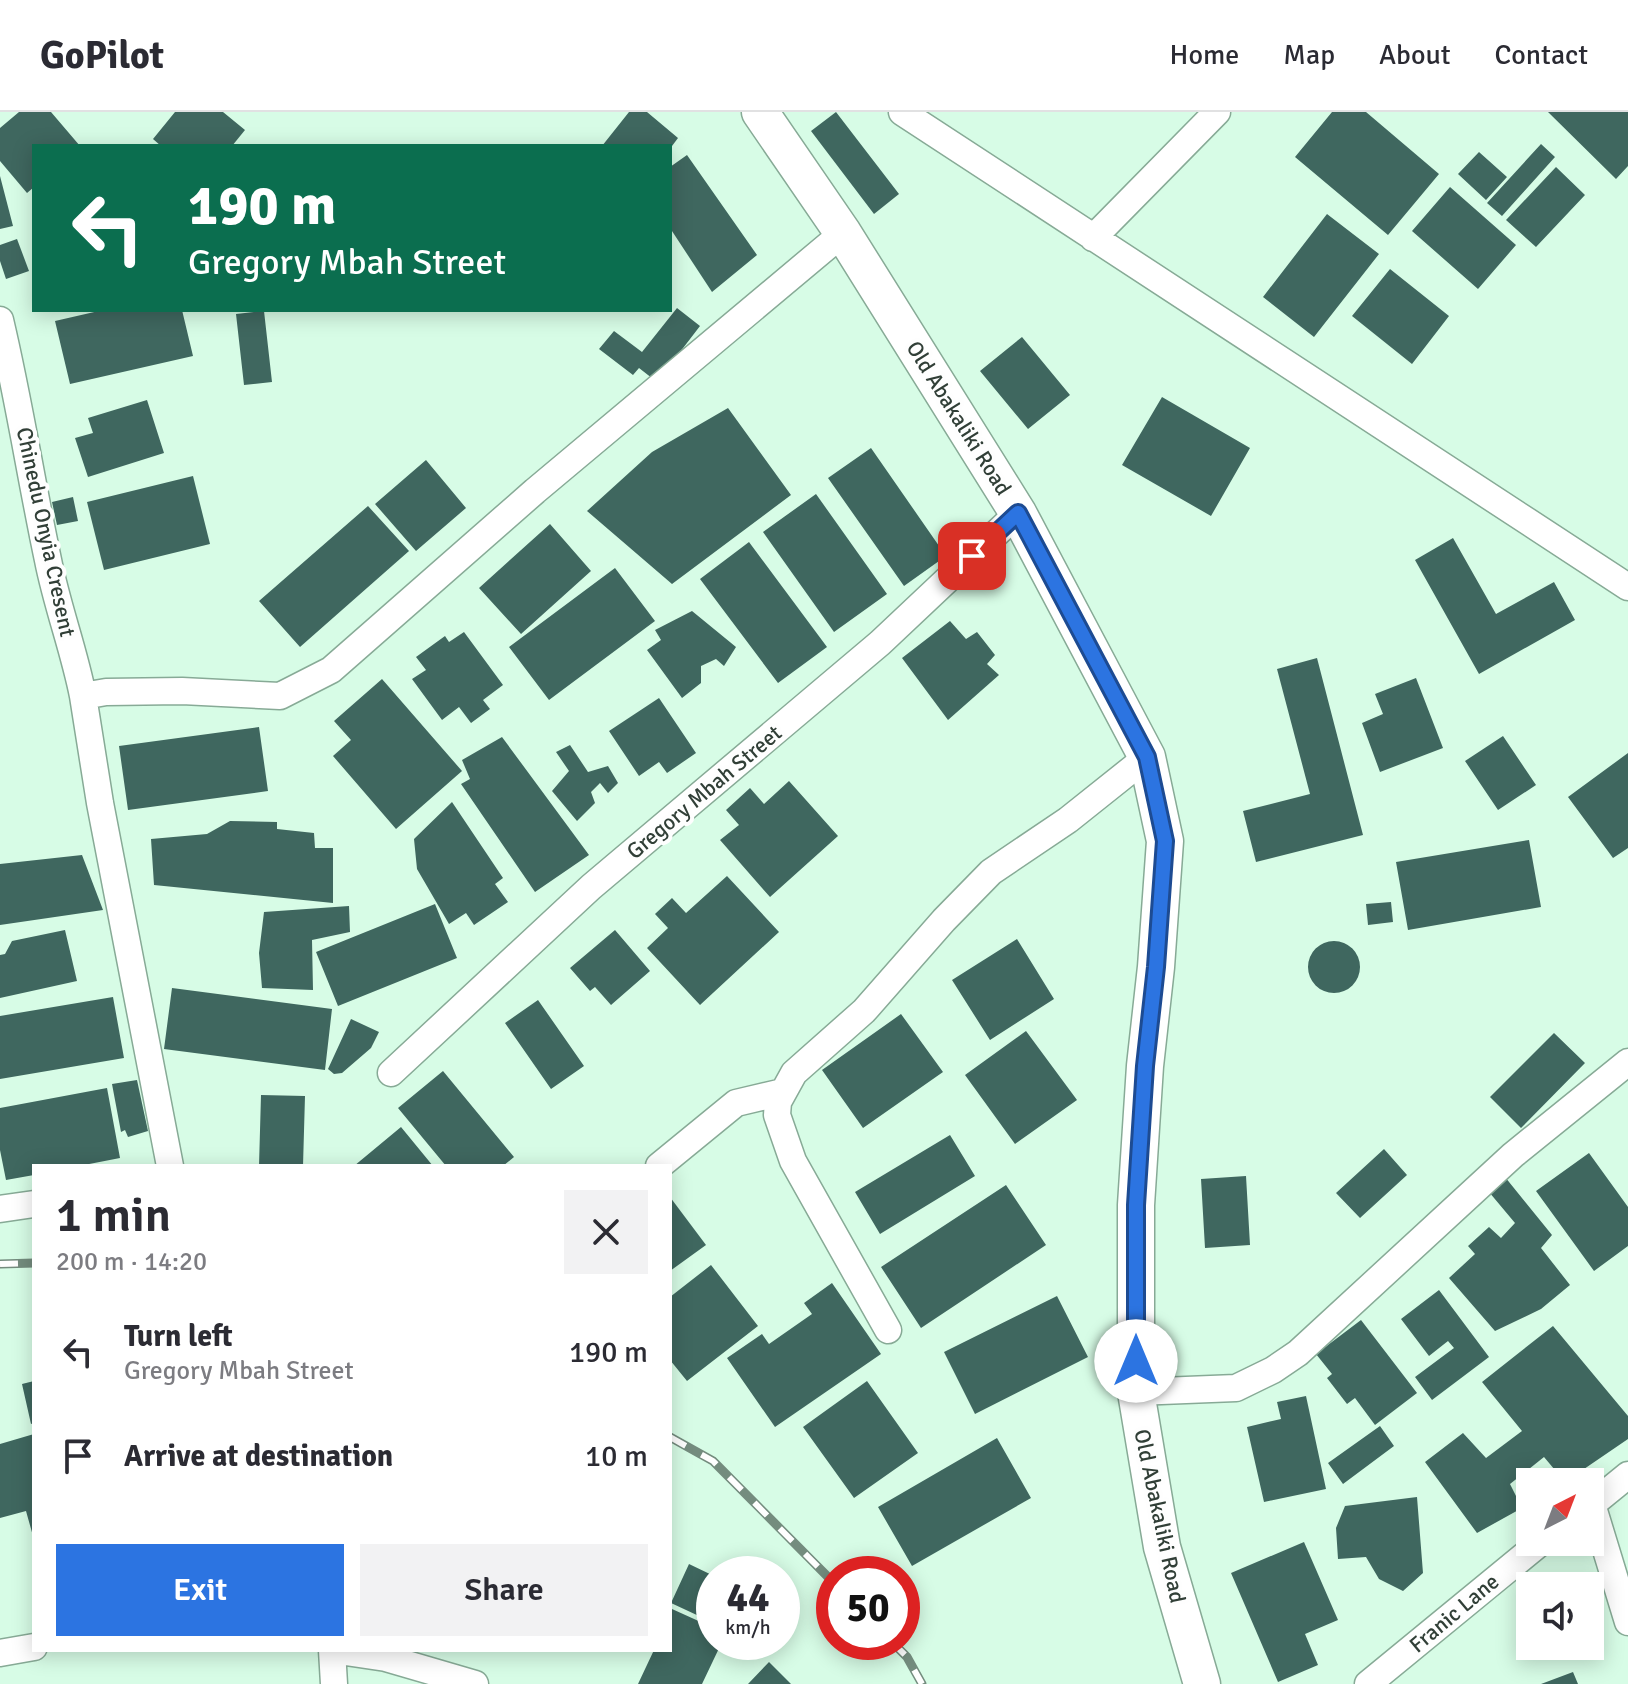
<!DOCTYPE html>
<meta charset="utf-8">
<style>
body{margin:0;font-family:Signika,sans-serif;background:#f2f2f3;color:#2b2b33;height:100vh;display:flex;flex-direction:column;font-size:30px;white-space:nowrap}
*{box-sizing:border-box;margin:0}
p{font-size:26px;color:#7c7c81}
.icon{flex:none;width:44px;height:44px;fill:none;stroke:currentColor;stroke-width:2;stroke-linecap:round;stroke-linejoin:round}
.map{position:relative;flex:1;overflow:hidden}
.details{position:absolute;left:32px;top:1052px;width:640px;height:488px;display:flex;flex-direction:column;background:#fff;border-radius:0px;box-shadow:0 4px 20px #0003}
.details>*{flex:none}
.hud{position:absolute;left:32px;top:32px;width:640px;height:168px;border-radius:0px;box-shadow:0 4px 20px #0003;background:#0b6e4f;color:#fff;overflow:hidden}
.needle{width:52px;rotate:42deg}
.tools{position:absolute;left:1516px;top:1356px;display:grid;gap:16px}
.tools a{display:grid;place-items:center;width:88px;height:88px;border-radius:0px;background:#fff;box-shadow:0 4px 20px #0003;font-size:40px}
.speed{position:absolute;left:696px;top:1444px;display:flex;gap:16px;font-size:40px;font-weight:700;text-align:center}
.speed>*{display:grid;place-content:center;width:104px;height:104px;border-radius:50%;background:#fff;box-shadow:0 4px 20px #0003;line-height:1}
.speed small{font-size:20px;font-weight:400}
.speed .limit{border:12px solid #d22;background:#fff;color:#111}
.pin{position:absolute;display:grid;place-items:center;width:68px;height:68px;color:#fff;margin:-34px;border-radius:16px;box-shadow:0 4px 12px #0006}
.me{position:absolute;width:88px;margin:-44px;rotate:0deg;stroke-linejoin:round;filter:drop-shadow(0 0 6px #0008)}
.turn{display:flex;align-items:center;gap:28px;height:168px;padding:0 24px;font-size:36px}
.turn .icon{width:104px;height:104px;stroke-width:2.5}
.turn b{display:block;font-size:56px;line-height:68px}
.round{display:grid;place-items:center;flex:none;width:84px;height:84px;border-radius:0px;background:#f2f2f3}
.head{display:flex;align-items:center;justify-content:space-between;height:136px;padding:0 24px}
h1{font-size:48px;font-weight:600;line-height:60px}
.button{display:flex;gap:16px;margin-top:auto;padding:16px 24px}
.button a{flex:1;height:92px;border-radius:0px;background:#2c74e1;color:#fff;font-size:32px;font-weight:600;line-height:92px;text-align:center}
.button a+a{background:#f2f2f3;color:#2b2b33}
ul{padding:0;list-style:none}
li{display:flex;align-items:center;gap:24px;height:104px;padding:0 24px}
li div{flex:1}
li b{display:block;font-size:30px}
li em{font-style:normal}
header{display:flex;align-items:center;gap:48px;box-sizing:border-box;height:112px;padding:0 40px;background:#fff;border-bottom:2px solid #e1e1e2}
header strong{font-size:38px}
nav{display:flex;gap:44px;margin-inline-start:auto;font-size:28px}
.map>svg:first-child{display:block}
</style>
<header>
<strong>GoPilot</strong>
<nav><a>Home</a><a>Map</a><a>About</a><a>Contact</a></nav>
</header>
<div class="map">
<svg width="1628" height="1572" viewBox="0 0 1628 1572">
<rect width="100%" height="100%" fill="#d7fce6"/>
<path fill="#3f675f" d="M19,0H51L80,34H34V75L27,81L0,49V16Z
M175,0H223L245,18L232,34H161L153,27Z
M629,0H647L678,26L672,34H602Z
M836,0L899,82L874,102L811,19Z
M1332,0H1366L1439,62L1388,123L1295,45Z
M1548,0H1628V54L1616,67Z
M1541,32L1555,45L1502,104L1487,91Z
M1479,40L1507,65L1486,88L1458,62Z
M687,43L757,143L712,180L670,116V55Z
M1556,55L1585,83L1536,135L1506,108Z
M0,64L13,114L0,117Z
M1450,75L1516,133L1478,177L1412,119Z
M1327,102L1379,142L1314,225L1263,185Z
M17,127L29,159L6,167L0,149V133Z
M1390,157L1449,204L1412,252L1352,204Z
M677,196L700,214L657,270L639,256L633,263L599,237L614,219L642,240Z
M103,198H182L193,244L70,272L55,209Z
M264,199L272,270L244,273L236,202Z
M1022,225L1070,283L1028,317L980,259Z
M1162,285L1250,336L1211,404L1122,353Z
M147,288L164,341L88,365L75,326L93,321L88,306Z
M728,296L791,383L672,472L587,399L652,340Z
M871,336L946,444L904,474L828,366Z
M426,348L466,396L416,439L375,392Z
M193,364L210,432L104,458L87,390Z
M816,382L887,482L834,520L763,420Z
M73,385L78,409L57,413L52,390Z
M368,394L409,439L300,535L259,489Z
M550,412L591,459L521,522L479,476Z
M1453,426L1496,502L1554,470L1575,508L1479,562L1415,448Z
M749,430L827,535L778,571L700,467Z
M615,456L655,509L549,588L509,535Z
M692,499L736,535L724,554L716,547L701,554V571L682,586L647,538L661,528L655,518Z
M950,509L966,527L977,520L995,543L987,552L999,563L948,608L902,546Z
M464,520L503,573L483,588L490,597L471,611L459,595L442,608L412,567L426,558L416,545L445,524L449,530Z
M1317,546L1363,723L1256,750L1243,699L1310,682L1277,557Z
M1416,566L1443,636L1380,660L1362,611L1383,602L1375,582Z
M382,567L462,659L396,717L333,644L351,628L334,609Z
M659,586L696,641L667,661L659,650L639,664L609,619Z
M259,615L268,679L128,698L119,634Z
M1503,624L1536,673L1498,698L1465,649Z
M502,625L589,743L535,780L461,672L470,667L462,648Z
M570,633L588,660L608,654L618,671L608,681L600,671L591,680L595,691L577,709L552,679L569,659L556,640Z
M1628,641V736L1613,746L1568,685Z
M789,669L838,724L770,785L720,728L739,713L726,698L750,676L764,692Z
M452,690L503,766L495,772L508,790L474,813L466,801L449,812L417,757L414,727Z
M230,709L277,710V717L314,721L315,736H333V791L154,773L151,727L207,722Z
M1529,728L1541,795L1408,818L1396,750Z
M82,743L103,798L0,813V752Z
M727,764L779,820L700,893L647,836L668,816L655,802L672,786L686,801Z
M1391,790L1393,810L1368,813L1366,792Z
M435,792L457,846L338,894L316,840Z
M349,794L350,820L312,828L313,878L262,876L259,841L264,800Z
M65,818L77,869L0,886V843L5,842L12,829Z
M615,818L650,859L611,893L595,875L590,879L570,856Z
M1017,827L1054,887L990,928L952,868Z
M1308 855a26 26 0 1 1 52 0a26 26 0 1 1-52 0Z
M172,876L332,897L325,958L164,937Z
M113,885L124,946L0,967V904Z
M538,888L584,954L551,977L505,911Z
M901,902L943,960L863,1016L822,958Z
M351,907L379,920L371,936L342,961L334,962L328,957Z
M1026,919L1077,988L1015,1032L965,963Z
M1554,921L1585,951L1521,1016L1490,985Z
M443,959L514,1045L503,1054H446L398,996Z
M137,968L148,1019L128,1025L125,1018L121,1020L112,972Z
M107,976L120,1046L79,1054H34V1063L6,1068L0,1038V996Z
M261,983L305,984L303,1054H259Z
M401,1015L433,1054H354Z
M950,1023L975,1064L880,1122L855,1080Z
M1384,1037L1407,1063L1360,1106L1336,1081Z
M1589,1041L1628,1095V1134L1594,1159L1536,1079Z
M1246,1064L1250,1133L1205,1136L1201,1067Z
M1505,1065L1552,1123L1541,1136L1570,1173L1541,1197L1495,1219L1449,1166L1475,1142L1468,1134L1489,1115L1501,1126L1515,1111L1489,1080Z
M1006,1073L1046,1133L921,1216L881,1155Z
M670,1085L706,1133L670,1159Z
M711,1153L758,1214L687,1269L670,1248V1185Z
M832,1171L881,1242L775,1315L727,1246L762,1222L769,1232L812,1202L804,1191Z
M1439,1178L1489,1245L1432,1288L1415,1265L1454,1236L1448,1229L1429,1244L1401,1207Z
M1057,1184L1088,1245L975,1302L944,1240Z
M1361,1208L1417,1281L1375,1313L1355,1286L1347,1292L1327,1266L1332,1262L1316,1242Z
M1553,1214L1628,1304V1327L1565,1370L1544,1345L1510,1372L1522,1396L1477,1421L1425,1350L1463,1321L1486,1346L1522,1319L1482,1270Z
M34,1269V1311L31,1312L22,1272Z
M867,1269L918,1341L854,1386L803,1315Z
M1306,1284L1326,1377L1264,1390L1247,1315L1281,1307L1277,1290Z
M1380,1314L1394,1334L1343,1372L1328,1351Z
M34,1322V1424H33L26,1399L0,1406V1332Z
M997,1326L1031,1386L912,1454L878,1395Z
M1417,1385L1423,1461L1403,1479L1379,1467L1366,1445L1338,1447L1336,1416L1345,1394Z
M1304,1430L1338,1508L1305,1522L1318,1553L1278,1570L1231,1461Z
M689,1452L714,1464V1511L671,1491Z
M672,1497L714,1516V1530H722L702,1572H638L654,1538H670V1502Z
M769,1550L791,1572H748Z
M1573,1560L1578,1572H1541Z"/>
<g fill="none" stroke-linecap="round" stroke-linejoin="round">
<defs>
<path id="street" d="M902,0L1628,475
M1093,126L1217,0
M0,208C19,288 31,368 48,448C57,494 74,538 83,584
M391,961L591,775L880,531L1018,401
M170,1054L100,691L83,584L106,580L182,579L280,584L331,558L535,379L843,121
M659,1054L736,991L783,980
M0,1097L34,1092
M888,1218L793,1049L777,1003L778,990L794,961L864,899L944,808L991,760L1068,708L1147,645
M1136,1280L1236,1276L1273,1258L1298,1241L1513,1043L1628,950
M1592,1392L1628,1510
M1590,1394L1628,1363
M332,1538L386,1546L475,1572
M332,1538L334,1572
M0,1541L34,1535
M1368,1572L1541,1430"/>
<path id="secondary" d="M760,0L843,121L1018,401L1147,645L1165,729L1156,855L1145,954L1136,1093V1280L1162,1435L1202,1572"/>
</defs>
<use href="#street" stroke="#87aa96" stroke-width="29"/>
<use href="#secondary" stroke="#87aa96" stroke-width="39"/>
<use href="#street" stroke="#fff" stroke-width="26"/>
<use href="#secondary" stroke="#fff" stroke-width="36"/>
<defs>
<path id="rail" d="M0,1152L34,1151
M670,1325L713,1349L834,1471
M892,1530L907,1545L922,1572"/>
</defs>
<use href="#rail" stroke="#748c7e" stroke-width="9"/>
<use href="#rail" stroke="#fefefe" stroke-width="6" stroke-dasharray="18" stroke-linecap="butt"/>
</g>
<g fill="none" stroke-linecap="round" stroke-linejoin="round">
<defs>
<path id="route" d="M972,444L1018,401L1147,645L1165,729L1156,855L1145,954L1136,1093V1249"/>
</defs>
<use href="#route" stroke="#1d4b92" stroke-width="20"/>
<use href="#route" stroke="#2c74e1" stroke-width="14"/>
</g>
<g text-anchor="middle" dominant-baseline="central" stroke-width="8" stroke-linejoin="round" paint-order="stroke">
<g font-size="22" fill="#313f37" stroke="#fefefe">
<text transform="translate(959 306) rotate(58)">Old Abakaliki Road</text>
<text transform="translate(46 420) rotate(78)">Chinedu Onyia Cresent</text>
<text transform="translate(704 680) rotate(-40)">Gregory Mbah Street</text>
<text transform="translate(1160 1404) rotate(78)">Old Abakaliki Road</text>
<text transform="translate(1454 1501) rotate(-40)">Franic Lane</text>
</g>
</g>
</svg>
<div class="tools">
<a><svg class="needle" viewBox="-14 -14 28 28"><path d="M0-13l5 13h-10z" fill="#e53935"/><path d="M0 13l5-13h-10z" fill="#7c7c81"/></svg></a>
<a><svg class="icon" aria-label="sound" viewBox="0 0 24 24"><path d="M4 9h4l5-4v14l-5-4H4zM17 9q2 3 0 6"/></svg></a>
</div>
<div class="speed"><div>44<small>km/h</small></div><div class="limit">50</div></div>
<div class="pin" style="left:972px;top:444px;background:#d93025"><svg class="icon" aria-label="arrive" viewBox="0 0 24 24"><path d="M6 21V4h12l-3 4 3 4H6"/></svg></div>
<svg class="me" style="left:1136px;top:1249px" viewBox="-20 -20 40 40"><circle r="19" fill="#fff"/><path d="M0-13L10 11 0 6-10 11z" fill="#2c74e1"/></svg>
<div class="hud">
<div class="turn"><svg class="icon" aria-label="left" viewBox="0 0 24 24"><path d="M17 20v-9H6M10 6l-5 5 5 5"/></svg><div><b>190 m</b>Gregory Mbah Street</div></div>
</div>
<section class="details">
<div class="head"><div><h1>1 min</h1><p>200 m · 14:20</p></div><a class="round"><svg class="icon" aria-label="close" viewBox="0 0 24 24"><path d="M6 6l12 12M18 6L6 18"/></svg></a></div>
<ul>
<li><svg class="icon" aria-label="left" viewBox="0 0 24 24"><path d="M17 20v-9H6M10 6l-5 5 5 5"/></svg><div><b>Turn left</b><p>Gregory Mbah Street</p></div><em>190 m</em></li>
<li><svg class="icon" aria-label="arrive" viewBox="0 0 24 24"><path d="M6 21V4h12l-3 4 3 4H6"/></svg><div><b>Arrive at destination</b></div><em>10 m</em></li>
</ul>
<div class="button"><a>Exit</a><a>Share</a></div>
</section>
</div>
